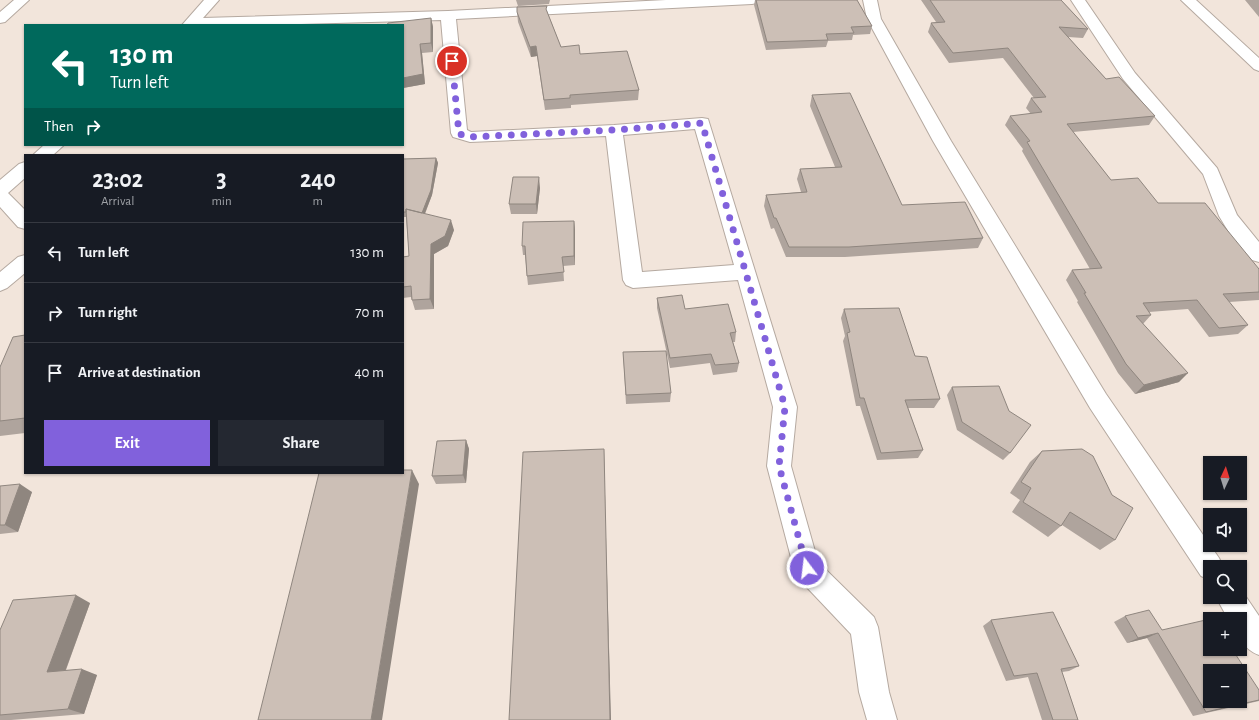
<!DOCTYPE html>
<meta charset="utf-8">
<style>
body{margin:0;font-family:"Alegreya Sans",sans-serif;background:#242831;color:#f1f3f6;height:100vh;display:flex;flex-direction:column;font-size:15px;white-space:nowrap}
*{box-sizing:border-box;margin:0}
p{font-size:13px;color:#9ea1a6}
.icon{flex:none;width:22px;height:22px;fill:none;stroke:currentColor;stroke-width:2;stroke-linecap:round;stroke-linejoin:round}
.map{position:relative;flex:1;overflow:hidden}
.side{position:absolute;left:24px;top:154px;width:380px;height:320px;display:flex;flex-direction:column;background:#171b24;border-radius:0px;box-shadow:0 1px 3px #0004}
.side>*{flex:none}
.top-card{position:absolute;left:24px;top:24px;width:380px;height:122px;border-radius:0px;box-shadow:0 1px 3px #0004;background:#00695c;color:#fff;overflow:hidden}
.needle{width:26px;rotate:4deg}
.tools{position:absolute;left:1203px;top:456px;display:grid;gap:8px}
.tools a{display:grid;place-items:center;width:44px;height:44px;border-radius:0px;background:#171b24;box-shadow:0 1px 3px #0004;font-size:20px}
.pin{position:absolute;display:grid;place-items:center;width:34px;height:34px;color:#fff;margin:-17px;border:2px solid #fff;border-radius:50%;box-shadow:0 1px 4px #0007}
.me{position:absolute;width:44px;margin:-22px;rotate:345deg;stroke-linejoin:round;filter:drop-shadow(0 0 3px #0008)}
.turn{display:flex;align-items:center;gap:14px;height:84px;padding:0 20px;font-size:18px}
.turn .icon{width:52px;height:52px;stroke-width:2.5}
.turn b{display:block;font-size:28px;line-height:34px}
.then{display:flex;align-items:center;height:38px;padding:0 20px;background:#0003;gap:8px;font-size:15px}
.eta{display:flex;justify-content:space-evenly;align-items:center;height:68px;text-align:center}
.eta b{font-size:24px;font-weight:700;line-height:28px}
.cta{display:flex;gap:8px;margin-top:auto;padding:8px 20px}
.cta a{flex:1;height:46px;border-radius:0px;background:#8161dc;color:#fff;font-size:16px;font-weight:700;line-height:46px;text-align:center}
.cta a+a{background:#242831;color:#f1f3f6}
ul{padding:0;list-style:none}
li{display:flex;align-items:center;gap:12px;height:60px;padding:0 20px;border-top:1px solid #363941}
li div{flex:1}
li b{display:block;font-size:15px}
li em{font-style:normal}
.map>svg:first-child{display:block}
</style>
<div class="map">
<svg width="1259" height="720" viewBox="0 0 1259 720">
<rect width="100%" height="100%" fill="#f2e5db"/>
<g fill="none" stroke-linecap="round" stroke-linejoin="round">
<defs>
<path id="minor" d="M14,0H29L5,22L0,23V12Z
M204,0H219L203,18L448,11L666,0H759L757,3L752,4L456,19L467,130L471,132L614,125L702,118L708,119L797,407L791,466L818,562L874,617L878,627L889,692L897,720H867L859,692L851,634L798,578L794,569L767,466L773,407L738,280L633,288L626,285L623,280L606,136L470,142L453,137L451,133L441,20L266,25H182ZM695,129L734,265L642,272L623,135Z
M863,0H877L881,19L951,141L1106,394L1219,558L1223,567H1210V580L1201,576L1090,408L933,141L867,19Z
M1071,0H1085L1135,73L1217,168L1237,215L1259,242V262L1252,260L1233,239L1219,216L1203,174L1123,79Z
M1181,0H1196L1259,58V71L1254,69Z
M44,145H64L53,155H33Z
M25,162V178L8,193L25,210V229L18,227L0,207V180L19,164Z
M25,255V273L7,288L0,291V272L18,257Z
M1240,588L1259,616V655C1241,648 1240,637 1240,619H1228L1216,597H1240Z"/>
</defs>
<use href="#minor" stroke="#b5a9a0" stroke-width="2"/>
<use href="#minor" fill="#fff" fill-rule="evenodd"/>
</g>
<path fill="#afa49d" d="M516,0H550L549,4L518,6Z
M755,0H857L872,26L870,34L853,35L852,40L828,41L826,47L766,50L754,5Z
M921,0H1061L1088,29L1083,38L1068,37L1106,79L1155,116L1149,125L1073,132L1111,180L1158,203L1259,269V300L1229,302L1248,325L1238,334L1209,337L1188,309L1149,312L1151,315L1143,324L1179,382L1135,394L1118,373L1077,302L1078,301L1066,280L1072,270L1090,269L1022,151L1023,149L1005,125L1010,116L1031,114L1026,108L1031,98H1034L1003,58L949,63L928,32L931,23L936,22Z
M1245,0H1259V17Z
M547,11L561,47L580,54L639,90L638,100L571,105V108L545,110L537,56L531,57L518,22L517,12Z
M431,18L433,27V52L422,53L425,84L403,88V25Z
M812,95L902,205L983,238L978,248L845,257H786L774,228L771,229L764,206L766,195L801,192L797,179L800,169L835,167L810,106Z
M436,158L438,163L432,195L425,214L454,230L448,246L434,254V309L415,310L412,300L411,297L403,298V257L409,256L406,217H403V159Z
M540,188L537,214H511L509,204Z
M574,221L575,230V265L563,266L564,281L528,285L527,276L525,255H523L522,246Z
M657,298L685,309L736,332L735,342H733L739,363L737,372L713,375L710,363L670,368L657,308Z
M844,309L915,356L940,399L934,408H908L923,450L918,458L877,460L860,406H856L843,341L845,336L841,318Z
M25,335V433L0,436V367Z
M623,352L671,393L670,402L626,404Z
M952,387L1010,453L1003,460L957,430L947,395Z
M466,440L469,449L466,483L436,484L432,476Z
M1042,451L1115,540L1100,550L1062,525L1048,537L1012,512L1020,500L1010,493L1030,462Z
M0,486L32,492L18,532L0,534Z
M90,603L66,670L97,675L84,714L11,720H0V630Z
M1125,616L1162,630L1259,690V701L1193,716L1147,638L1127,643L1114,622Z
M991,620L1079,666L1069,671L1062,672L1078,720H1042L1028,677L1006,681L983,626Z"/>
<path fill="#8f867f" d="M431,18L433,27V52L431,43Z
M420,44L422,53L425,84L403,88V78Z
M536,46L537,56L531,57L530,47Z
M436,158L438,163L432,195L423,218L422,213Z
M539,177L540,188L537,214L536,204Z
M451,220L454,230L448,246L434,254V309L430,299L431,244Z
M574,221L575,230V265L574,256Z
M1188,373L1179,382L1135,394L1144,385Z
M466,440L469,449L466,483L463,475Z
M604,449V464L611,720H610Z
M412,470L419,484L382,720H371Z
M20,484L32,492L18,532L5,525Z
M76,595L90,603L63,677L47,672Z
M1158,633L1147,638L1127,643L1138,638Z
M82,669L97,675L84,714L68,709Z"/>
<path fill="#ccbfb6" stroke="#8f867f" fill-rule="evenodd" d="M756,0H857L872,26L851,27L854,33L826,34L828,40L767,42Z
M930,0H1061L1088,29L1059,27L1106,79L1119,77L1155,116L1067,124L1111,180L1138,178L1158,203H1205L1259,269V292L1223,294L1248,325L1219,328L1197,300L1143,303L1151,315L1136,316L1188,373L1144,385L1126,364L1084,293H1086L1072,270L1102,268L1027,142L1030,141L1010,116L1042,112L1031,98L1046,97L1008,48L953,53L931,23L945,22Z
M547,6L546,9L561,47L579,45L580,54L627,51L639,90L570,95V98L544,100L536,46L530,47L517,12V7Z
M431,18V43L420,44L423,74L403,78V25H387L388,23Z
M850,93L902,205L965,202L983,238L849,247H789L776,218H774L766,195L807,192L800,169L842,167L812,95Z
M436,158L431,190L422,213L406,209V212H403V159Z
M513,177H539L536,204H509Z
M406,209L451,220L445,236L431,244L430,299L412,300L411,286L403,287V257L409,256Z
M574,221V256L562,257L564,272L527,276L525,246H522L523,222Z
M682,295L685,309L728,304L736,332L730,333L739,363L715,365L711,354L670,358L657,298Z
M899,308L915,356L927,357L940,399L905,400L923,450L881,453L864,398H860L847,333L850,332L844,309Z
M25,335V418L0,421V367L13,337Z
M666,351L671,393L626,395L623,352Z
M999,386L1009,411L1031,425L1010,453L962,422L952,387Z
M466,440L463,475L432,476L437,441Z
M604,449L610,720H509L523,452Z
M1082,449L1093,456L1112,495L1133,508L1115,540L1070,512L1061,526L1023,502L1031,488L1021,482L1042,451Z
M403,470H412L371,720H258L319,473H403Z
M20,484L5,525H0V486Z
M76,595L47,672L82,669L68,709L0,715V630L13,600Z
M1149,610L1162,630L1210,619V649H1232L1259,690V700L1206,712L1158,633L1138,638L1125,616ZM1210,671H1240V701H1210Z
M1053,612L1079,666L1061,669L1078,720H1053L1037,673L1014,676L991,620Z"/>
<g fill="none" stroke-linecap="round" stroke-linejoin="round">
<path stroke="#8161dc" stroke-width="7" stroke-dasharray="0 12.6" d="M452,61L459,134L470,137L614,130L702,123L785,407L779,466L807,568"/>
</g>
</svg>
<div class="tools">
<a><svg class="needle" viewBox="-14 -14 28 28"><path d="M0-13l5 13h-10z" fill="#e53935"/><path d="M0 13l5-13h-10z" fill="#9ea1a6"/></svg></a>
<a><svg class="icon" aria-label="sound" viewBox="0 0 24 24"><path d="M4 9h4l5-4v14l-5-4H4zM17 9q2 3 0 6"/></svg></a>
<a><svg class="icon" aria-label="search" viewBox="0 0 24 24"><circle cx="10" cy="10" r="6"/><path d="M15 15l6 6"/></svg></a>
<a>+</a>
<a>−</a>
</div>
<div class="pin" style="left:452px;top:61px;background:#d93025"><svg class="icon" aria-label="arrive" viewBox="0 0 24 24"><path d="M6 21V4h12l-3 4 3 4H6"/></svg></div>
<svg class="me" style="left:807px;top:568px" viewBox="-20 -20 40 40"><circle r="17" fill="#8161dc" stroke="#fff" stroke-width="3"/><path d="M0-11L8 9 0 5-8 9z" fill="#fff"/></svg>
<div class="top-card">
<div class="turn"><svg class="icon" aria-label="left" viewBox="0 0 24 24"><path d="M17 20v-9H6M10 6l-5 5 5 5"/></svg><div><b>130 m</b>Turn left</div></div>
<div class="then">Then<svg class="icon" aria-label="right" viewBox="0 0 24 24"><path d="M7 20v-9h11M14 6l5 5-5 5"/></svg></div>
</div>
<section class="side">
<div class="eta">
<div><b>23:02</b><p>Arrival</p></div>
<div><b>3</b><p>min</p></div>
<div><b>240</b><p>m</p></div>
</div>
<ul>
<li><svg class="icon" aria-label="left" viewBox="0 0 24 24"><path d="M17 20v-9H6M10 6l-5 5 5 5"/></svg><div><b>Turn left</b></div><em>130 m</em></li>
<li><svg class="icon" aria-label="right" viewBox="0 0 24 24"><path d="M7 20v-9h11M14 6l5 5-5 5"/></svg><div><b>Turn right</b></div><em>70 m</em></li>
<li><svg class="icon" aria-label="arrive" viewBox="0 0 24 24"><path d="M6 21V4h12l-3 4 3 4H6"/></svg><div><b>Arrive at destination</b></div><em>40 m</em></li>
</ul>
<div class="cta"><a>Exit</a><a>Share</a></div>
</section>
</div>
